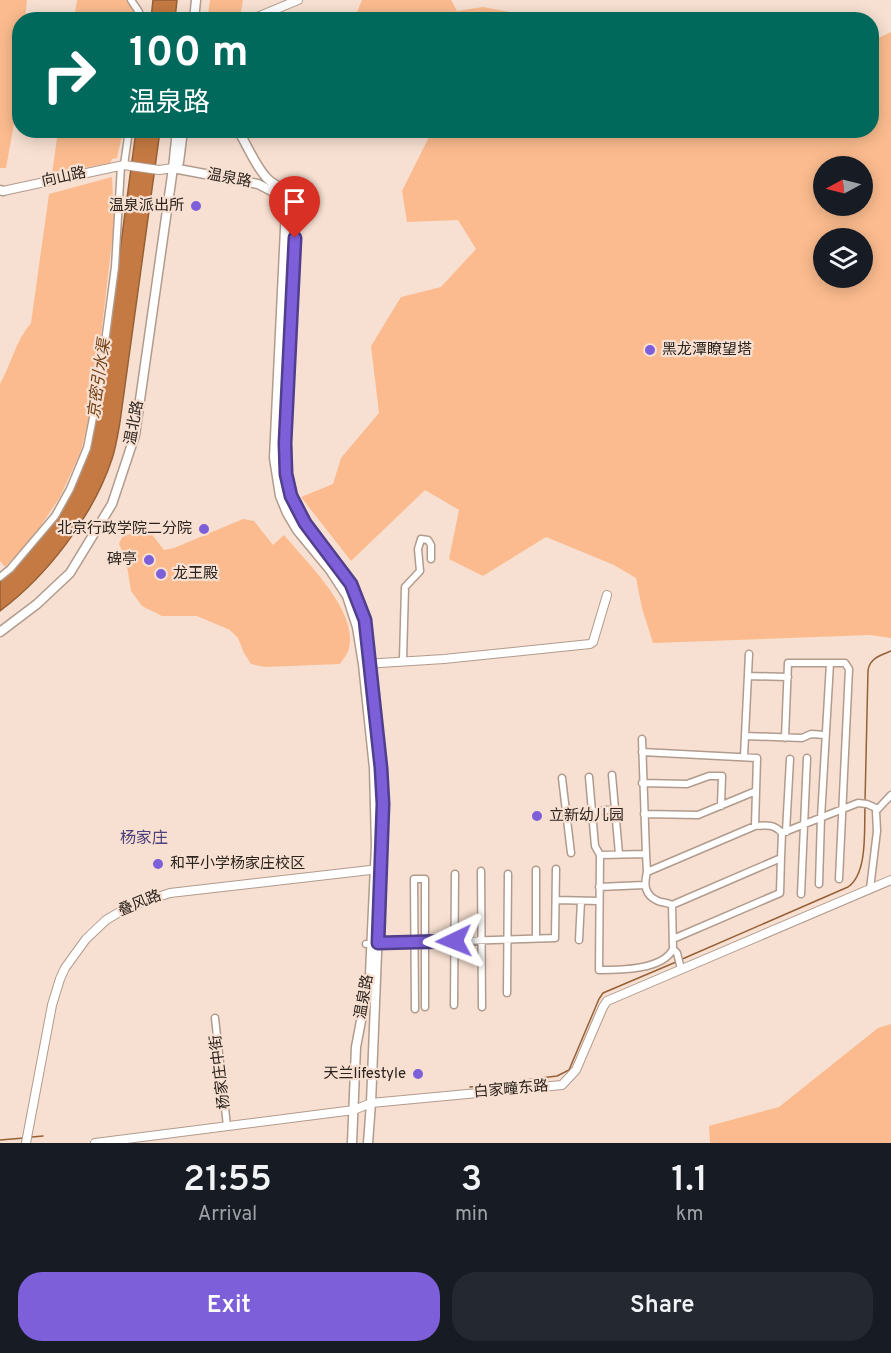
<!DOCTYPE html>
<meta charset="utf-8">
<style>
body{margin:0;font-family:Overpass,"Noto Sans SC",sans-serif;background:#242831;color:#f1f3f6;height:100vh;display:flex;flex-direction:column;font-size:22px;white-space:nowrap}
*{box-sizing:border-box;margin:0}
p{font-size:20px;color:#9ea1a6}
.icon{flex:none;width:33px;height:33px;fill:none;stroke:currentColor;stroke-width:2;stroke-linecap:round;stroke-linejoin:round}
.map{position:relative;height:1143px;overflow:hidden}
.sheet{display:flex;flex-direction:column;background:#171b24;flex:1}
.sheet>*{flex:none}
.top-card{position:absolute;left:12px;top:12px;width:867px;height:126px;border-radius:24px;box-shadow:0 3px 15px #0003;background:#00695c;color:#fff;overflow:hidden}
.needle{width:39px;rotate:263deg}
.controls{position:absolute;left:813px;top:156px;display:grid;gap:12px}
.controls a{display:grid;place-items:center;width:60px;height:60px;border-radius:50%;background:#171b24;box-shadow:0 3px 15px #0003;font-size:30px}
.pin{position:absolute;display:grid;place-items:center;width:51px;height:51px;color:#fff;margin:-62px -26px;border-radius:50% 50% 50% 0;rotate:-45deg;box-shadow:0 0 6px #0007}
.pin .icon{rotate:45deg}
.me{position:absolute;width:66px;margin:-33px;rotate:268deg;stroke-linejoin:round;filter:drop-shadow(0 0 4px #0008)}
.turn{display:flex;align-items:center;gap:21px;height:126px;padding:0 18px;font-size:27px}
.turn .icon{width:78px;height:78px;stroke-width:2.5}
.turn b{display:block;font-size:42px;line-height:51px}
.eta{display:flex;justify-content:space-evenly;align-items:center;height:102px;text-align:center}
.eta b{font-size:36px;font-weight:600;line-height:42px}
.cta{display:flex;gap:12px;margin-top:auto;padding:12px 18px}
.cta a{flex:1;height:69px;border-radius:24px;background:#7d5fd9;color:#fff;font-size:24px;font-weight:600;line-height:69px;text-align:center}
.cta a+a{background:#242831;color:#f1f3f6}
.map>svg:first-child{display:block}
</style>
<div class="map">
<svg width="891" height="1143" viewBox="0 0 891 1143">
<rect width="100%" height="100%" fill="#f7e0d1"/>
<path fill="#fbbb8e" fill-rule="evenodd" d="M0,0H27L25,19L20,20L19,59L12,117L15,118L6,168H0Z
M77,0H126L135,11L139,20H74Z
M210,0H243L241,12L208,15Z
M362,0H451L457,11L483,7L515,13L518,19H354Z
M891,32V638L870,635L653,643L642,608L636,578L614,565L546,537L483,576L449,559L459,510L425,490L351,561L301,497L333,484L341,458L379,413L371,346L401,297L441,287L476,249L458,220L407,222L402,191L432,131L587,130L591,133L597,130H872V41ZM824,166H862V206H824ZM824,238H862V278H824Z
M58,131V130L123,131L117,158L112,159L110,163L52,174Z
M112,177L114,224L94,395L81,451L60,497L34,536L5,567L0,561V384C11,364 16,340 31,323L49,194Z
M243,519L254,521L273,545L284,535C306,562 358,610 349,648C348,654 343,659 340,664L265,667L251,664L244,653L238,638L230,630L197,616H162L142,606L131,591L126,560L119,544L122,537L147,528L164,550L174,548Z
M891,1024V1143H710L709,1126L779,1107L878,1028Z"/>
<path fill="#c47a42" stroke="#966037" stroke-width="1.5" d="M153,0H177L175,19H151Z
M136,131H160L120,422C118,434 116,447 112,459C93,516 48,575 0,611V581C12,571 22,559 33,548C71,502 87,465 99,407Z"/>
<g fill="none" stroke-linecap="round" stroke-linejoin="round">
<path stroke="#966037" stroke-width="1.5" d="M865,802L868,670C870,658 881,655 891,651
M680,960L848,887C868,873 864,830 865,807
M470,1087L557,1076L569,1070L599,999L603,993L676,962
M32,1137L43,1136
M0,1140L24,1138"/>
<defs>
<path id="minor" d="M131,0L139,12L141,20
M124,165L129,130
M0,577L10,569L55,516L70,489L87,448L99,387L115,267L121,166
M403,660L405,587L420,571L418,549L421,539L428,540L431,545V559
M830,663H845L849,669L839,879
M748,676L788,677
M745,736L802,738L811,734L825,735
M785,738L788,663H830L821,818L819,884
M642,739L646,854
M642,752L757,758L755,826
M744,756L749,654
M612,775L619,854
M589,777L595,846L600,855
M562,778L571,853
M642,783L687,784L709,776H722L721,806
M644,814L698,815L756,791
M567,815L615,809
M786,832L790,759
M481,871L482,1007
M647,872C644,884 644,895 658,901C663,903 667,902 672,905
M599,887L644,885
M870,889L877,831L876,811L891,795
M801,894L807,758
M556,900L599,901
M536,938V870
M673,939L780,893L781,858
M579,940L581,901
M366,944L555,938L556,869
M673,949C663,970 620,970 599,970L600,855L646,854L647,872L755,826C767,825 774,824 782,833
M681,969L677,953L673,949L672,905L781,858L782,833L858,803L867,804L878,809
M507,993L508,874
M454,1005L455,874
M415,1009L414,879H425V1007
M215,1018L227,1126"/>
<path id="tertiary" d="M250,20L298,0
M3,191L124,165L159,170L173,168
M364,664L444,659L590,644L593,642L607,595
M26,1143L52,1005L60,979L65,968L86,939L106,920L128,907L170,893L379,869
M95,1143L354,1110L371,1103L562,1085L576,1070L603,1007L607,1001L891,880"/>
<path id="secondary" d="M194,20L196,0
M238,130C247,145 254,163 265,176C274,188 291,188 296,204L284,443L286,474L291,496L300,516L351,584L365,620L381,768L383,804L371,1103L368,1143
M179,162L183,130
M173,168L258,184L279,195L286,208L274,458L280,496L287,513L297,530L330,570L347,596L357,627L363,664L374,768L376,845L370,974L356,1047L352,1143
M0,190L3,191
M0,632L37,604L70,573L112,504L135,435L173,168L177,130"/>
</defs>
<use href="#minor" stroke="#b19b8d" stroke-width="9"/>
<use href="#tertiary" stroke="#b19b8d" stroke-width="10"/>
<use href="#secondary" stroke="#b19b8d" stroke-width="11"/>
<use href="#minor" stroke="#fff" stroke-width="6"/>
<use href="#tertiary" stroke="#fff" stroke-width="8"/>
<use href="#secondary" stroke="#fff" stroke-width="8"/>
</g>
<g fill="none" stroke-linecap="round" stroke-linejoin="round">
<defs>
<path id="route" d="M295,238L285,443L286,474L291,496L305,523L351,584L365,620L381,768L383,804L378,943L454,941"/>
</defs>
<use href="#route" stroke="#513e8d" stroke-width="15"/>
<use href="#route" stroke="#7d5fd9" stroke-width="10"/>
</g>
<g fill="#7d5fd9" stroke="#f7e0d1" stroke-width="2">
<circle cx="196" cy="206" r="6"/>
<circle cx="650" cy="350" r="6"/>
<circle cx="204" cy="529" r="6"/>
<circle cx="149" cy="560" r="6"/>
<circle cx="161" cy="574" r="6"/>
<circle cx="537" cy="816" r="6"/>
<circle cx="158" cy="864" r="6"/>
<circle cx="418" cy="1074" r="6"/>
</g>
<g text-anchor="middle" dominant-baseline="central" stroke-width="4.5" stroke-linejoin="round" paint-order="stroke">
<g font-size="15" fill="#2b231d" stroke="#f7e0d1">
<text transform="translate(64 178) rotate(-12)">向山路</text>
<text transform="translate(229 179) rotate(11)">温泉路</text>
<text transform="translate(135 423) rotate(-79)">温北路</text>
<text transform="translate(140 904) rotate(-22)">叠风路</text>
<text transform="translate(365 997) rotate(-80)">温泉路</text>
<text transform="translate(221 1072) rotate(-97)">杨家庄中街</text>
<text transform="translate(511 1090) rotate(-5)">白家疃东路</text>
</g>
<g font-size="15" fill="#2b231d" stroke="#f7e0d1" text-anchor="end">
<text x="184" y="206">温泉派出所</text>
<text x="662" y="350" text-anchor="start">黑龙潭瞭望塔</text>
<text x="192" y="529">北京行政学院二分院</text>
<text x="137" y="560">碑亭</text>
<text x="173" y="574" text-anchor="start">龙王殿</text>
<text x="549" y="816" text-anchor="start">立新幼儿园</text>
<text x="170" y="864" text-anchor="start">和平小学杨家庄校区</text>
<text x="406" y="1074">天兰lifestyle</text>
</g>
<g font-size="16" font-style="italic" fill="#703e14" stroke="#f7e0d1">
<text transform="translate(100 379) rotate(-82)">京密引水渠</text>
</g>
<g font-size="16" fill="#4d407d" stroke="#f7e0d1">
<text x="144" y="839">杨家庄</text>
</g>
</g>
</svg>
<div class="controls">
<a><svg class="needle" viewBox="-14 -14 28 28"><path d="M0-13l5 13h-10z" fill="#e53935"/><path d="M0 13l5-13h-10z" fill="#9ea1a6"/></svg></a>
<a><svg class="icon" aria-label="layers" viewBox="0 0 24 24"><path d="M12 4l9 5-9 5-9-5zM3 14l9 5 9-5"/></svg></a>
</div>
<div class="pin" style="left:295px;top:238px;background:#d93025"><svg class="icon" aria-label="arrive" viewBox="0 0 24 24"><path d="M6 21V4h12l-3 4 3 4H6"/></svg></div>
<svg class="me" style="left:454px;top:941px" viewBox="-20 -20 40 40"><path d="M0-17L14 15 0 8-14 15z" fill="#7d5fd9" stroke="#fff" stroke-width="4"/></svg>
<div class="top-card">
<div class="turn"><svg class="icon" aria-label="right" viewBox="0 0 24 24"><path d="M7 20v-9h11M14 6l5 5-5 5"/></svg><div><b>100 m</b>温泉路</div></div>
</div>
</div>
<section class="sheet">
<div class="eta">
<div><b>21:55</b><p>Arrival</p></div>
<div><b>3</b><p>min</p></div>
<div><b>1.1</b><p>km</p></div>
</div>
<div class="cta"><a>Exit</a><a>Share</a></div>
</section>
